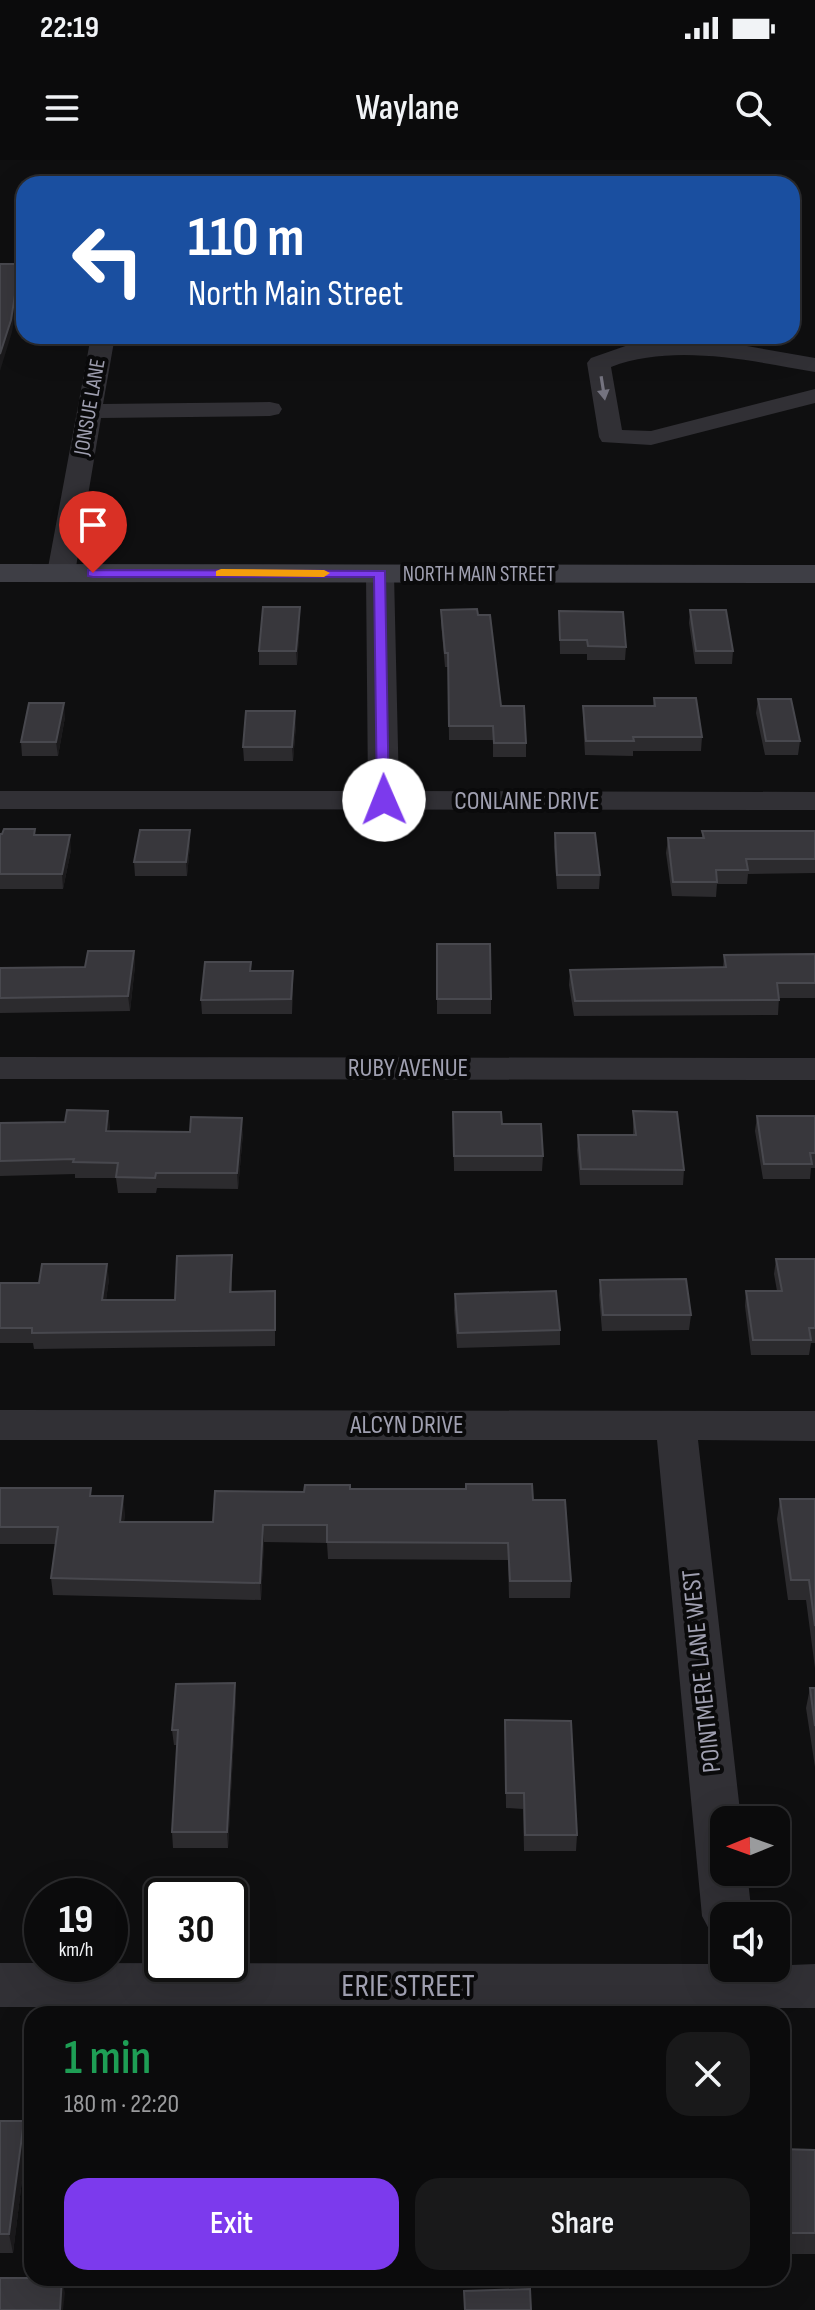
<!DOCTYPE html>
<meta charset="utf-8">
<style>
body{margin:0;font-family:"Sofia Sans Condensed",sans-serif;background:#19191a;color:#f1f3f6;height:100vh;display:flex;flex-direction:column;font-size:30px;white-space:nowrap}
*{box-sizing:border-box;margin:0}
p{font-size:26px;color:#9a9b9d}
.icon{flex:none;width:44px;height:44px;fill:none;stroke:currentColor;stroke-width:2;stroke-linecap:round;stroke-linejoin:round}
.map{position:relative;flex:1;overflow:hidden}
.sheet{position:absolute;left:24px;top:1846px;width:766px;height:280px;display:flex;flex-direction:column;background:#0b0b0c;border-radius:24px;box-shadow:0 8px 32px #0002,0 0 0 2px #2b2b2d}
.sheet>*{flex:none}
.top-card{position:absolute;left:16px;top:16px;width:784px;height:168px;border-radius:24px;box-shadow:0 8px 32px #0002,0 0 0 2px #2b2b2d;background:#1a4fa0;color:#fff;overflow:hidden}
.needle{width:52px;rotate:269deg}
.tools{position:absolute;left:710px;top:1646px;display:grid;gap:16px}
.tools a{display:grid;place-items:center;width:80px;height:80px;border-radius:16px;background:#0b0b0c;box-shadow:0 8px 32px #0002,0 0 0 2px #2b2b2d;font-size:40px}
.speed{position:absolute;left:24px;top:1718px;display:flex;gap:16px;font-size:40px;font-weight:700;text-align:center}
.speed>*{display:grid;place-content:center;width:104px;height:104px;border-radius:50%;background:#0b0b0c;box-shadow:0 8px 32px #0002,0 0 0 2px #2b2b2d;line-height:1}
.speed small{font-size:20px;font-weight:400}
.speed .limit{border:4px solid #111;border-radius:12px;background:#fff;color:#111}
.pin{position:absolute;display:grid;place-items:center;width:68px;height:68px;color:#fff;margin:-82px -34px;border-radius:50% 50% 50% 0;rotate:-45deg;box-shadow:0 0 8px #0007}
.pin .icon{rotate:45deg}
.me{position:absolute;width:88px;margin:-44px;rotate:359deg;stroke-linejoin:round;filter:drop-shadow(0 0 6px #0008)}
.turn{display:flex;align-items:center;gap:28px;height:168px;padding:0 40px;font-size:36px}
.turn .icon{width:104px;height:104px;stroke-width:2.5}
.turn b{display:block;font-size:56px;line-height:68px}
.round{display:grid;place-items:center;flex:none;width:84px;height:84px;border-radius:24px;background:#19191a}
.headline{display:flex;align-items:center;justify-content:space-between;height:136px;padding:0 40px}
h1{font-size:48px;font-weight:600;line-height:60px;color:#1e9e55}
.cta{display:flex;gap:16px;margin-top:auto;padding:16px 40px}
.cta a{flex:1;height:92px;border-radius:24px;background:#7c3aed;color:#fff;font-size:32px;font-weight:600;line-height:92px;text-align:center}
.cta a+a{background:#19191a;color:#f1f3f6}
.status{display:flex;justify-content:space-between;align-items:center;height:56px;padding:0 40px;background:#0b0b0c;direction:ltr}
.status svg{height:22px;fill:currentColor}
header{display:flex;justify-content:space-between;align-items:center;height:104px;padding:0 40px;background:#0b0b0c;font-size:36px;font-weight:600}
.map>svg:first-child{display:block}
</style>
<div class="status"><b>22:19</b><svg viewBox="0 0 49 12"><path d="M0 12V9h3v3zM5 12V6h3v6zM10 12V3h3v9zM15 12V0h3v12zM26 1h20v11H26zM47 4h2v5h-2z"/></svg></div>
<header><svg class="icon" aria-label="menu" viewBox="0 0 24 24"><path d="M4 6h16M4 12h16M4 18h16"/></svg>Waylane<svg class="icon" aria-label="search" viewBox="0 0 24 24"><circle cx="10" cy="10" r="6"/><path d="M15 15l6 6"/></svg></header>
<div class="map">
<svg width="815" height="2150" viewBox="0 0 815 2150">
<rect width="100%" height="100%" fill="#0f0f10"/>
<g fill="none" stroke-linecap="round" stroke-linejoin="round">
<path fill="#313035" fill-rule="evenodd" d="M91,176H115L103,244L270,242L279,244L282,249L279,254L270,256L101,258L75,413L71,419H51L47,413Z
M634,183H730L815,198V212C750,201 675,183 611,207L622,270L651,271L815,229V243L651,285L602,282L599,277L587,203L591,198Z
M380,406L390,408L394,414L399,631L815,632V650L0,649V631H368L366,414L370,408Z
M0,897L815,898V920L0,919Z
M0,1250L815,1251V1281L698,1280L741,1660H724V1712H747L752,1756H724V1776L710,1771L702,1756L657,1280H0Z
M0,1803L724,1804V1808L815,1804V1848L0,1847Z"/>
<path fill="#3e3e45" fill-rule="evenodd" d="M0,404L815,405V423L0,422Z"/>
</g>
<path fill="#2c2b2e" d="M441,450L526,583V597H493V580H449L448,507H445L441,463Z
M690,450L733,491L732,504H695L689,463Z
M559,451L626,487L625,500H587V494H560Z
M300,461L297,505H259V491Z
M654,538L702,577L701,591H633V596L585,595L583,560V546H653Z
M758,539L800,581L798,595H765L756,553Z
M65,557L58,596H22L21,582Z
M296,565L293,601H244L243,587Z
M702,671H815V713L748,714L747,724H717L716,737L672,736L666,693L668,678H702Z
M555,673L600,715L599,729H557L554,687Z
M0,674L36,675L71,690L63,729H0Z
M190,685L187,716H135L134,702Z
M437,784L491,839V854H437Z
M134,791L135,806L130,851L0,853V808L85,807Z
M815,794V838H779L778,855L574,856L569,825L570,810L723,807L724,795Z
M251,802V811L293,825L292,854H202L201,840Z
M633,951L684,1010L683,1025H580L577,990L578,975H633Z
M453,952L502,964L543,996L542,1011H454Z
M757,956H815V1008H811L810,1019H763L755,971Z
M0,963L110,966L109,971L243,973L238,1029L157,1028L156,1033H118L116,1018H75V1014L0,1016Z
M232,1095V1132L275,1131V1186L34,1189L33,1183H0V1123H39L109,1119L106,1140H175Z
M776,1099H815V1183H811L809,1195H751L745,1146L746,1131H777L774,1114Z
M600,1120L691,1155L689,1170L602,1171L599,1135Z
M455,1134L560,1170V1185L457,1188L454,1150Z
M0,1328L91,1336L125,1353L124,1362H213L304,1332L350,1329L533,1340L571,1421L570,1438H509L508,1400L328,1399L327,1383L264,1382L261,1440L53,1435L51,1418L56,1384H0Z
M780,1339H815V1508L806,1440H788L777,1359Z
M810,1528H815V1607L806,1548Z
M236,1539L228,1688H173L172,1672L177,1585H174L172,1570Z
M505,1560L577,1675L576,1691H524L523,1649L506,1648Z
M0,1961H24L27,1980L13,2093H0Z
M782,1989L815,1990V2094H782Z"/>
<path fill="#1b1a1c" d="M20,104L21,116L12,172L0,211V194Z
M300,447V461L297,505L296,491Z
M64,543L65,557L58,596L56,582Z
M295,551L296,565L293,601L292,587Z
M190,670V685L187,716L186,702Z
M70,675L71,690L63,729L62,714Z
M134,791L135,806L130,851L128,836Z
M108,951L110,966L107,987L106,971Z
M242,958L243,973L238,1029L237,1013Z
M107,1104L109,1119L104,1155L102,1140Z
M123,1336L125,1353L122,1380L120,1362Z
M263,1365L264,1382L261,1440L260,1423Z
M235,1523L236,1539L228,1688L227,1672Z
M24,1961L27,1980L13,2093L9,2074Z
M62,2118L65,2133L63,2150H60Z"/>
<path fill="#38373c" stroke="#48484e" stroke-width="2" d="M0,104H20L11,160L0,194Z
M263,447H300L296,491H259Z
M477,449L478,455H490L501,546H524L526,583H494L493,566H449L448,493H445L441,450Z
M690,450H726L733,491H696Z
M559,451L623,452L626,487L588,486L587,480H560Z
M654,538H696L702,577H633L634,581H586L583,546H655Z
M758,539H791L800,581H766Z
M29,543H64L56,582H21Z
M246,551H295L292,587H243Z
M4,669H35L34,675H70L62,714H0V674H2Z
M140,670H190L186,702H134Z
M702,671H815V699H746L748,710H716L717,722H673L668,678H704Z
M555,673H595L600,715H557Z
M437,784H490L491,839H437Z
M88,791H134L128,836L0,838V808L85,807Z
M815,794V823H777L779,840L575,841L570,810L726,807L724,795Z
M205,802H251L250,811H293L291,839L201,840Z
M67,950L108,951L106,971L190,972L191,957L242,958L237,1013H156L155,1018L116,1017L118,1003L73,1002L74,999L0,1001V963L65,962Z
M633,951L677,952L684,1010L581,1009L578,975H636Z
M453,952H501L502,964H541L543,996H454Z
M757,956H815V993H810L812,1004H764Z
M232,1095L230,1132L275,1131V1170L32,1173V1168H0V1123H39L42,1104H107L102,1140H175L177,1096Z
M776,1099H815V1168H809L811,1180H753L746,1131H782Z
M686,1119L691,1155H603L600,1120Z
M556,1131L560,1170L458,1173L455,1134Z
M466,1324H532L533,1340H565L571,1421H510L508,1383L327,1382V1365H263L260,1423L51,1418L58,1367H0V1328H91L90,1336H123L120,1362H213L215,1331L304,1332L305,1325H350V1329H466Z
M780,1339H815V1466L809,1420H791Z
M235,1523L227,1672H172L178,1570H172L176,1524Z
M810,1528H815V1566Z
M505,1560L571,1561L577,1675H525L524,1633H506Z
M0,1961H24L9,2074H0Z
M782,1989L815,1990V2073H782Z
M0,2118H62L60,2150H0Z
M530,2129L531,2150H465L464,2131Z"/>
<defs><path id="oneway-solid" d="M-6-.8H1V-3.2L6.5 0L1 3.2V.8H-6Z" transform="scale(2)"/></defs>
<use fill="#74737f" href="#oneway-solid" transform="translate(603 228) rotate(81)"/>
<path fill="#7c3aed" stroke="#51269a" stroke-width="2" d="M88,410L385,411L389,644H379L377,640L374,417H93L88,416Z"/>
<path fill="#f59e0b" d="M221,409L324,410L330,413L324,417L216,416V411Z"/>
<g text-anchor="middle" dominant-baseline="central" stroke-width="8" stroke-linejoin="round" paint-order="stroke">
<g font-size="22" fill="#a0a0b1" stroke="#0a0a0b">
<text transform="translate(90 247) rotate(-80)">JONSUE LANE</text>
<text x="479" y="414">NORTH MAIN STREET</text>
</g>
<g font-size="26" fill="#a0a0b1" stroke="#0a0a0b">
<text x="527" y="641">CONLAINE DRIVE</text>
<text x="408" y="908">RUBY AVENUE</text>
<text x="407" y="1265">ALCYN DRIVE</text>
<text transform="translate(702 1511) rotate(-96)">POINTMERE LANE WEST</text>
</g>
<g font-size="32" fill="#a0a0b1" stroke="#0a0a0b">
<text x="408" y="1826">ERIE STREET</text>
</g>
</g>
</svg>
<div class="tools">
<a><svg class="needle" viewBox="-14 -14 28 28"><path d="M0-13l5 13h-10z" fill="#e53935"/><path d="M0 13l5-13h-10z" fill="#9a9b9d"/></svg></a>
<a><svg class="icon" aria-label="sound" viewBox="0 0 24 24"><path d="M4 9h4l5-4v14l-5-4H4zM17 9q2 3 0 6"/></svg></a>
</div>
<div class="speed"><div>19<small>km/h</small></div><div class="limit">30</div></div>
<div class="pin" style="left:93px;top:413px;background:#d93025"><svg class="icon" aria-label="arrive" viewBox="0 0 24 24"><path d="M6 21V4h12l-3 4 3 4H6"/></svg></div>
<svg class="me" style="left:384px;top:640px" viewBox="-20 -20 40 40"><circle r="19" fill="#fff"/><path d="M0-13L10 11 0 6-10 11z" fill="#7c3aed"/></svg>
<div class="top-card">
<div class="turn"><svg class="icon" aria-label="left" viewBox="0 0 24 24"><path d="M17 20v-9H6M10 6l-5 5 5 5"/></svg><div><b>110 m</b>North Main Street</div></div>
</div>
<section class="sheet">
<div class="headline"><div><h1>1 min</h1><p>180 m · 22:20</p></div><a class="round"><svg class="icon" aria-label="close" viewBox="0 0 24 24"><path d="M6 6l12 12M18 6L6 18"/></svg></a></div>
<div class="cta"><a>Exit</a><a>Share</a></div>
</section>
</div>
